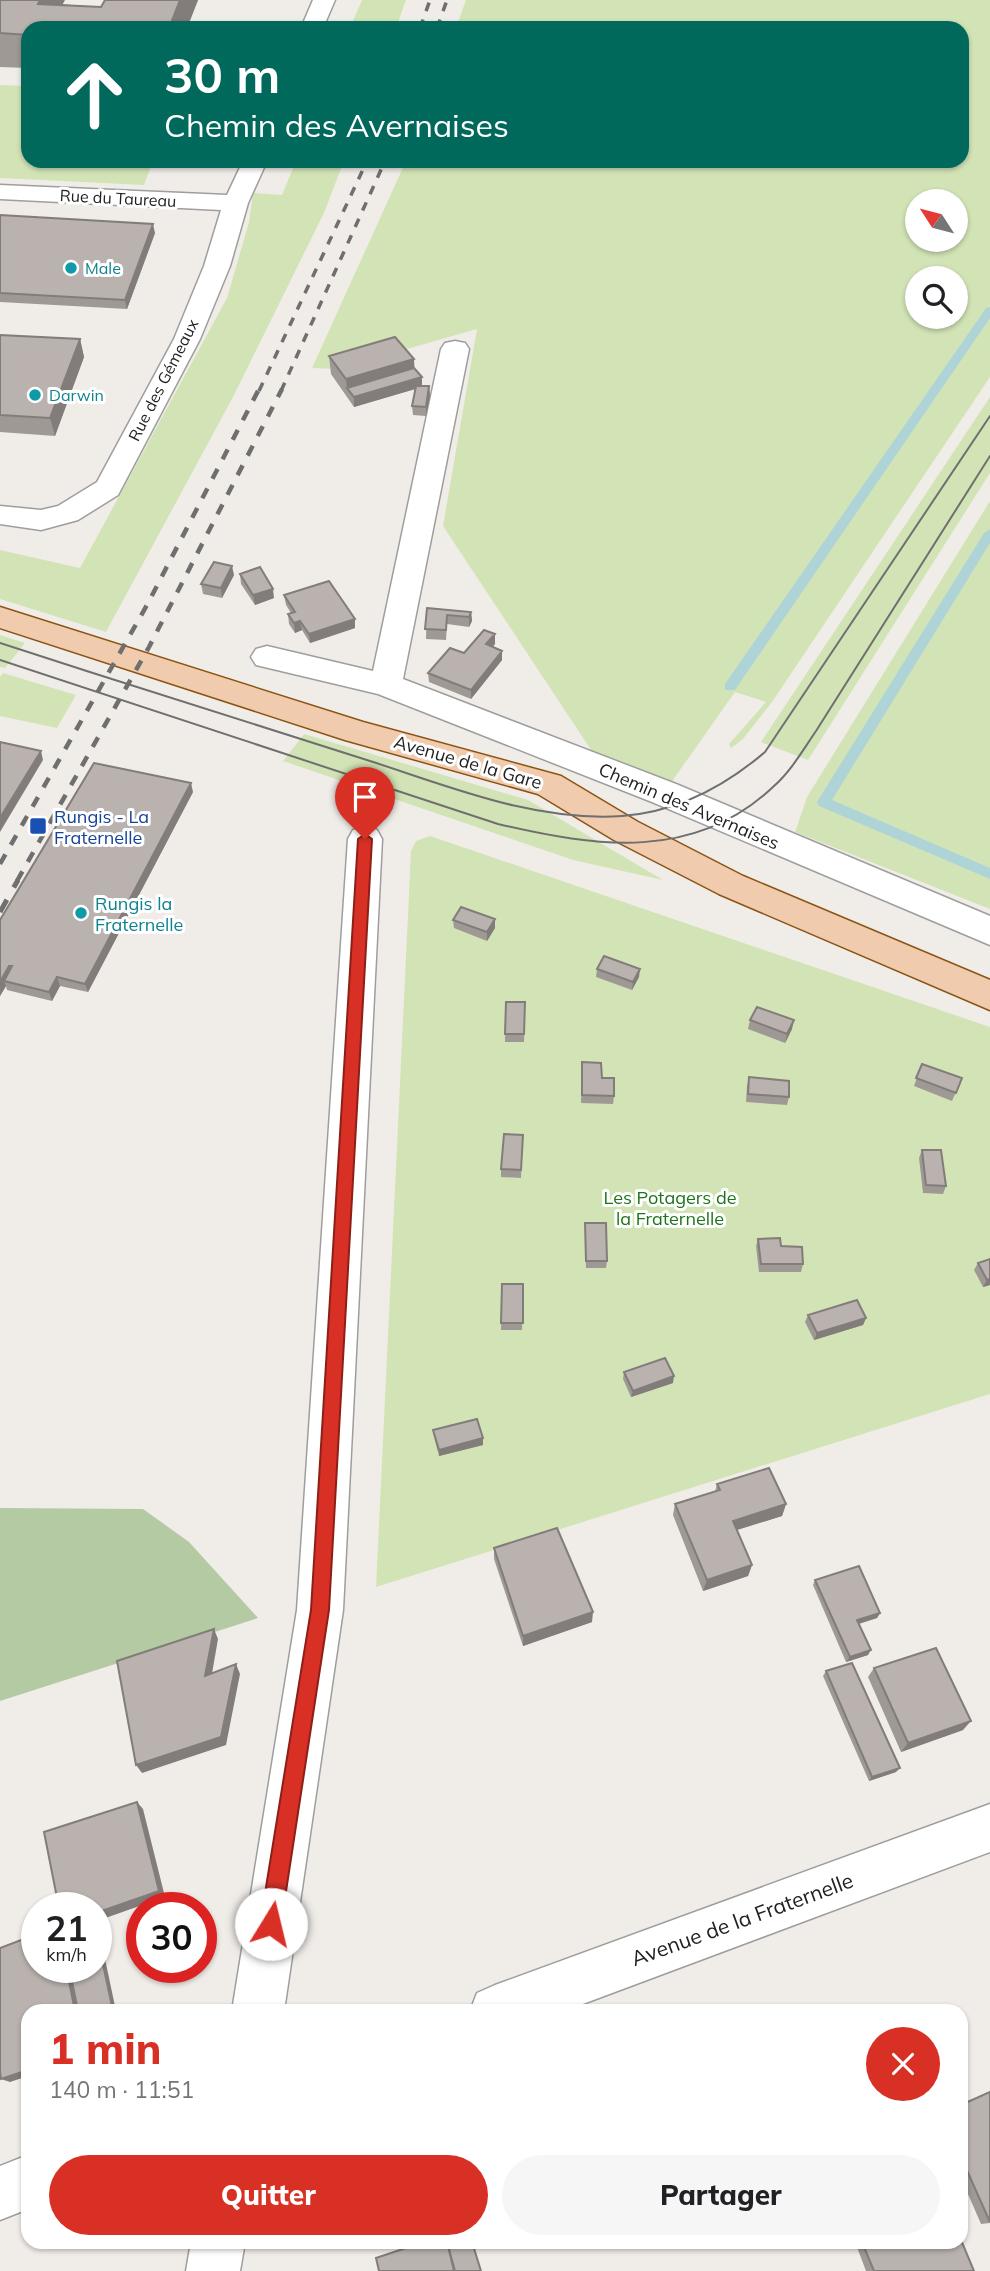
<!DOCTYPE html>
<html lang="fr">
<meta charset="utf-8">
<style>
body{margin:0;font-family:Mulish,sans-serif;background:#f6f6f6;color:#202124;height:100vh;display:flex;flex-direction:column;font-size:26px;white-space:nowrap}
*{box-sizing:border-box;margin:0}
p{font-size:23px;color:#757577}
.icon{flex:none;width:38px;height:38px;fill:none;stroke:currentColor;stroke-width:2;stroke-linecap:round;stroke-linejoin:round}
.map{position:relative;flex:1;overflow:hidden}
.sheet{position:absolute;left:21px;top:2004px;width:947px;height:245px;display:flex;flex-direction:column;background:#fff;border-radius:21px;box-shadow:0 2px 5px #0004}
.sheet>*{flex:none}
.guide{position:absolute;left:21px;top:21px;width:948px;height:147px;border-radius:21px;box-shadow:0 2px 5px #0004;background:#00695c;color:#fff;overflow:hidden}
.needle{width:46px;rotate:306deg}
.controls{position:absolute;left:905px;top:189px;display:grid;gap:14px}
.controls a{display:grid;place-items:center;width:63px;height:63px;border-radius:50%;background:#fff;box-shadow:0 2px 5px #0004;font-size:35px}
.speed{position:absolute;left:21px;top:1892px;display:flex;gap:14px;font-size:35px;font-weight:700;text-align:center}
.speed>*{display:grid;place-content:center;width:91px;height:91px;border-radius:50%;background:#fff;box-shadow:0 2px 5px #0004;line-height:1}
.speed small{font-size:18px;font-weight:400}
.speed .limit{border:10px solid #d22;background:#fff;color:#111}
.pin{position:absolute;display:grid;place-items:center;width:60px;height:60px;color:#fff;margin:-72px -30px;border-radius:50% 50% 50% 0;rotate:-45deg;box-shadow:0 0 7px #0007}
.pin .icon{rotate:45deg}
.me{position:absolute;width:77px;margin:-38px;rotate:9deg;stroke-linejoin:round;filter:drop-shadow(0 0 5px #0008)}
.turn{display:flex;align-items:center;gap:24px;height:147px;padding:0 28px;font-size:32px}
.turn .icon{width:91px;height:91px;stroke-width:2.5}
.turn b{display:block;font-size:49px;line-height:60px}
.round{display:grid;place-items:center;flex:none;width:74px;height:74px;border-radius:37px;background:#f6f6f6}
.summary{display:flex;align-items:center;justify-content:space-between;height:119px;padding:0 28px}
h1{font-size:42px;font-weight:800;line-height:52px;color:#d93025}
.primary-button{display:flex;gap:14px;margin-top:auto;padding:14px 28px}
.primary-button a{flex:1;height:80px;border-radius:42px;background:#d93025;color:#fff;font-size:28px;font-weight:800;line-height:80px;text-align:center}
.primary-button a+a{background:#f6f6f6;color:#202124}
.map>svg:first-child{display:block}
</style>
<div class="map">
<svg width="990" height="2271" viewBox="0 0 990 2271">
<rect width="100%" height="100%" fill="#f0ede9"/>
<path fill="#d2e4b6" fill-rule="evenodd" d="M362,0H406L396,28H350Z
M466,0H990V377L772,702L743,739L731,748L729,744L766,702L735,692L668,787L597,759L443,526L477,329L337,369L312,368L406,161H962V28H456ZM917,201H956V240H917ZM917,278H956V317H917Z
M0,85L28,86V161H153L144,185L0,178Z
M296,161H344L324,213L233,397L106,632L0,599V550L80,568L227,298L249,222L253,193L282,195Z
M990,397V473L808,760L761,742Z
M990,501V909L795,832L807,797Z
M0,635L25,643L5,668L0,667Z
M3,673L76,695L57,728L0,716V677Z
M304,734L528,800L663,880L573,860L283,761Z
M430,836L990,1027V1394L376,1587L411,851L416,841Z"/>
<path fill="#b3caa3" d="M0,1508L143,1509L189,1542L258,1618L0,1701Z"/>
<g fill="none" stroke-linecap="round" stroke-linejoin="round">
<path fill="#afd4d8" fill-rule="evenodd" d="M990,307V318L735,690H725V684L986,308Z
M990,529V543L832,800L990,868V879L819,806L817,802L984,533Z"/>
<defs>
<path id="minor" d="M313,0H335L323,28H301Z
M243,161H267L248,203L230,266L200,339L118,495L78,520L41,530L0,524V506L41,510L58,506L97,482L174,339L204,266L221,210L0,199V185L227,195Z
M455,341L465,343L469,349L403,679L676,784L990,916V945L652,802L378,694L256,665L251,657L256,649L267,646L373,671L441,349L445,343Z
M365,826L377,830L382,839L343,1610L284,2011H232L297,1610L348,839L353,830Z
M990,1804V1852L564,2011H470L477,1993L495,1985Z
M28,2155V2209L0,2220V2166Z
M191,2242H245L240,2271H186Z"/>
<path id="major" d="M0,607L363,722L561,776L638,822L743,876L990,980V1010L719,894L614,840L538,794L345,740L0,628Z"/>
</defs>
<use href="#minor" stroke="#9e9e9e" stroke-width="3"/>
<use href="#major" stroke="#8b5413" stroke-width="3"/>
<use href="#minor" fill="#fff" fill-rule="evenodd"/>
<use href="#major" fill="#f1cbad" fill-rule="evenodd"/>
<path stroke="#6f6f6f" stroke-width="2" d="M0,643C123,683 246,722 370,761C451,787 535,822 622,816C677,812 724,787 765,752L990,416
M0,660L498,824C596,847 695,862 774,786C791,771 803,750 816,731L990,456"/>
<path stroke="#6f6f6f" stroke-width="3.5" stroke-dasharray="9 9" stroke-linecap="butt" d="M420,28L430,0
M437,28L447,0
M259,391L367,161
M281,391L385,161"/>
<path stroke="#6f6f6f" stroke-width="4.5" stroke-dasharray="11 11" stroke-linecap="butt" d="M0,864L147,605L259,389
M17,881L149,647L282,389"/>
<path stroke="#6f6f6f" stroke-width="5" stroke-dasharray="14 14" stroke-linecap="butt" d="M0,912L18,880"/>
</g>
<path fill="#9f9996" d="M0,0L101,7L105,0H198L187,28H28V68L0,67Z
M0,215L155,233L127,309L0,302Z
M0,335L80,339L84,357L55,436L0,432Z
M329,356L414,359V368L422,386H429L430,396L426,416L413,415L412,406L415,389L354,407L331,374Z
M240,574L274,598L255,605L241,584Z
M234,575L222,598L203,594L201,584Z
M284,595L355,619V628L310,643L302,630L295,633L289,624L288,614L291,613L286,605Z
M427,608L471,612L472,621L469,627L447,624L446,640L426,639Z
M495,644L492,647L502,651V660L471,699L429,682L428,673L464,653Z
M193,792L88,992L60,986L52,1001L7,990L6,986L0,996V920Z
M453,920L495,928L487,941L454,928Z
M597,969L639,977L632,990L596,977Z
M506,1002H525L524,1042H505Z
M750,1020L792,1029L785,1043L748,1029Z
M922,1064L962,1078L952,1101L914,1086Z
M582,1071L602,1078L614,1096L613,1104L581,1103Z
M749,1077L789,1097L787,1105L746,1102L747,1086Z
M523,1135L521,1178L501,1177V1169Z
M922,1150L946,1186L943,1194L923,1193L919,1158Z
M585,1223L607,1261L606,1268H586Z
M758,1239L781,1246L803,1264L801,1272H759L756,1246Z
M978,1263L990,1285L983,1287L974,1270Z
M502,1284H523L522,1330H501Z
M808,1315L866,1318L863,1325L814,1340L805,1322Z
M624,1372L673,1383L631,1397L623,1379Z
M433,1430L483,1445L439,1456L434,1437Z
M717,1484L786,1504L782,1516L737,1530L752,1565L748,1576L703,1591L673,1515L675,1504L715,1492Z
M494,1548L592,1622L523,1646L494,1559Z
M815,1580L880,1613L877,1618L859,1624L868,1655L846,1662L813,1585Z
M874,1668L963,1730L901,1752L868,1677Z
M826,1671L896,1772L869,1781L823,1676Z
M990,2091V2223L981,2224L961,2178V2104Z
M855,2242H961L974,2271H866Z"/>
<path fill="#827d7a" d="M40,0H65L50,28L38,4Z
M180,0H198L187,28H169Z
M153,224L155,233L127,309L125,300Z
M80,339L84,357L55,436L50,418Z
M414,359L415,377L347,388L348,397L346,379Z
M422,377V387L354,407V397Z
M429,386L430,396L426,416V407Z
M232,566L234,575L222,598L221,588Z
M273,589L274,598L255,605L253,595Z
M471,612L472,621L469,627V617Z
M355,619V628L310,643L309,634Z
M300,621L302,630L295,633L294,623Z
M495,634V644L486,654V644Z
M502,651V660L471,699V690Z
M41,751L43,760L0,832V818Z
M191,783L193,792L88,992L85,984Z
M495,919V928L487,941V932Z
M9,966L13,974L4,981L6,986L0,996V982Z
M640,969L639,977L632,990L633,982Z
M57,977L60,986L52,1001L49,992Z
M794,1020L792,1029L785,1043L787,1034Z
M990,1279V1285L983,1287L987,1280Z
M866,1318L863,1325L814,1340L817,1333Z
M674,1376L673,1383L631,1397L633,1391Z
M483,1438V1445L439,1456V1450Z
M786,1504L782,1516L730,1532L733,1521Z
M752,1565L748,1576L703,1591L707,1580Z
M593,1612L592,1622L523,1646V1636Z
M880,1613L877,1618L854,1625L857,1620Z
M214,1629L218,1639L210,1685L205,1676Z
M871,1650L868,1655L846,1662L850,1657Z
M236,1664L240,1674L226,1745L142,1773L136,1765Z
M971,1721L963,1730L901,1752L908,1743Z
M900,1768L896,1772L869,1781L872,1777Z
M137,1802L143,1809L165,1897L97,1921L116,2011H113L96,1932V1913Z
M66,1967H72L81,2011H75Z
M28,2070V2076L10,2082L1,2079Z"/>
<path fill="#b9b2af" stroke="#827d7a" stroke-width="2" d="M0,0H40L38,4L101,7L105,0H180L169,28H28V35L0,33Z
M0,215L153,224L125,300L0,293Z
M0,335L80,339L50,418L0,415Z
M395,337L414,359L346,379L329,356Z
M414,368L422,377L354,397L347,388Z
M416,386H429L426,407L412,406Z
M214,562L232,566L221,588L201,584Z
M260,567L273,589L253,595L240,574Z
M329,581L355,619L309,634L300,621L294,623L288,614L295,612L284,595Z
M427,608L471,612L469,617L447,615L446,630L425,629Z
M484,630L495,634L486,644L502,651L471,690L428,673L450,648L464,653Z
M0,742L41,751L0,818Z
M94,763L191,783L85,984L57,977L49,992L4,981L12,966H9L0,982V920Z
M461,907L495,919L487,932L453,920Z
M604,956L640,969L633,982L597,969Z
M506,1002H525L524,1034H505Z
M757,1007L794,1020L787,1034L750,1020Z
M582,1062L601,1063L602,1078H614V1096L582,1095Z
M922,1064L962,1078L956,1093L916,1078Z
M749,1077L789,1081V1097L748,1094Z
M504,1134L523,1135L521,1170L501,1169Z
M922,1150H941L946,1186L926,1185Z
M585,1223H606L607,1261H586Z
M780,1238L781,1246L802,1247L803,1264H761L758,1239Z
M990,1259V1279L987,1280L978,1263Z
M502,1284H523V1323H501Z
M857,1300L866,1318L817,1333L808,1315Z
M665,1358L674,1376L633,1391L624,1372Z
M477,1419L483,1438L439,1450L433,1430Z
M769,1468L786,1504L733,1521L752,1565L707,1580L675,1504L720,1490L717,1484Z
M557,1528L593,1612L523,1636L494,1548Z
M859,1566L880,1613L857,1620L871,1650L850,1657L815,1580Z
M214,1629L205,1676L236,1664L221,1737L136,1765L117,1661Z
M936,1648L971,1721L908,1743L874,1668Z
M852,1663L900,1768L872,1777L826,1671Z
M137,1802L159,1891L96,1913V1908H59L44,1832Z
M96,1932L113,2011H78L69,1967H96Z
M37,1934V1967H66L75,2011H28V2070L1,2079L0,2072V1948Z
M990,2092V2222L961,2157V2105Z
M961,2240L974,2271H874L862,2242H961Z
M421,2242H447L454,2271H379L376,2258L421,2243Z
M447,2242H472L481,2271H455Z
M571,2242H587L573,2247Z"/>
<path fill="#d93025" stroke="#8d1f18" stroke-width="2" d="M365,834L372,839L329,1610L281,1924L278,1931L271,1934L263,1931L260,1924L311,1610L358,839Z"/>
<g fill="#0f9aa8" stroke="#fff" stroke-width="2.5">
<circle cx="71" cy="268" r="7"/>
<circle cx="35" cy="395" r="7"/>
<circle cx="81" cy="913" r="7"/>
</g>
<rect fill="#1a4fb4" stroke="#fff" stroke-width="2.5" x="29" y="817" width="18" height="18" rx="3.5"/>
<g text-anchor="middle" dominant-baseline="central" stroke-width="6" stroke-linejoin="round" paint-order="stroke">
<g font-size="16" fill="#212121" stroke="#fff">
<text transform="translate(118 198) rotate(3)">Rue du Taureau</text>
<text transform="translate(163 380) rotate(-63)">Rue des Gémeaux</text>
</g>
<g font-size="16" fill="#0d838f" stroke="#fff" text-anchor="start">
<text x="85" y="268">Male</text>
<text x="49" y="395">Darwin</text>
</g>
<g font-size="18" fill="#212121" stroke="#fff">
<text transform="translate(468 762) rotate(16)">Avenue de la Gare</text>
<text transform="translate(689 806) rotate(23)">Chemin des Avernaises</text>
</g>
<g font-size="18" fill="#164399" stroke="#fff" text-anchor="start">
<text x="54" y="816">Rungis - La<tspan x="54" dy="21">Fraternelle</tspan></text>
</g>
<g font-size="18" fill="#0d838f" stroke="#fff" text-anchor="start">
<text x="95" y="903">Rungis la<tspan x="95" dy="21">Fraternelle</tspan></text>
</g>
<g font-size="18" fill="#1e741a" stroke="#fff">
<text x="670" y="1197">Les Potagers de<tspan x="670" dy="21">la Fraternelle</tspan></text>
</g>
<g font-size="21" fill="#212121" stroke="#fff">
<text transform="translate(742 1919) rotate(-20)">Avenue de la Fraternelle</text>
</g>
</g>
</svg>
<div class="controls">
<a><svg class="needle" viewBox="-14 -14 28 28"><path d="M0-13l5 13h-10z" fill="#e53935"/><path d="M0 13l5-13h-10z" fill="#757577"/></svg></a>
<a><svg class="icon" aria-label="search" viewBox="0 0 24 24"><circle cx="10" cy="10" r="6"/><path d="M15 15l6 6"/></svg></a>
</div>
<div class="speed"><div>21<small>km/h</small></div><div class="limit">30</div></div>
<div class="pin" style="left:365px;top:839px;background:#d93025"><svg class="icon" aria-label="arrive" viewBox="0 0 24 24"><path d="M6 21V4h12l-3 4 3 4H6"/></svg></div>
<svg class="me" style="left:271px;top:1924px" viewBox="-20 -20 40 40"><circle r="19" fill="#fff"/><path d="M0-13L10 11 0 6-10 11z" fill="#d93025"/></svg>
<div class="guide">
<div class="turn"><svg class="icon" aria-label="ahead" viewBox="0 0 24 24"><path d="M12 20V5M6 11l6-6 6 6"/></svg><div><b>30 m</b>Chemin des Avernaises</div></div>
</div>
<section class="sheet">
<div class="summary"><div><h1>1 min</h1><p>140 m · 11:51</p></div><a class="round" style="background:#d93025;color:#fff"><svg class="icon" aria-label="close" viewBox="0 0 24 24"><path d="M6 6l12 12M18 6L6 18"/></svg></a></div>
<div class="primary-button"><a>Quitter</a><a>Partager</a></div>
</section>
</div>
